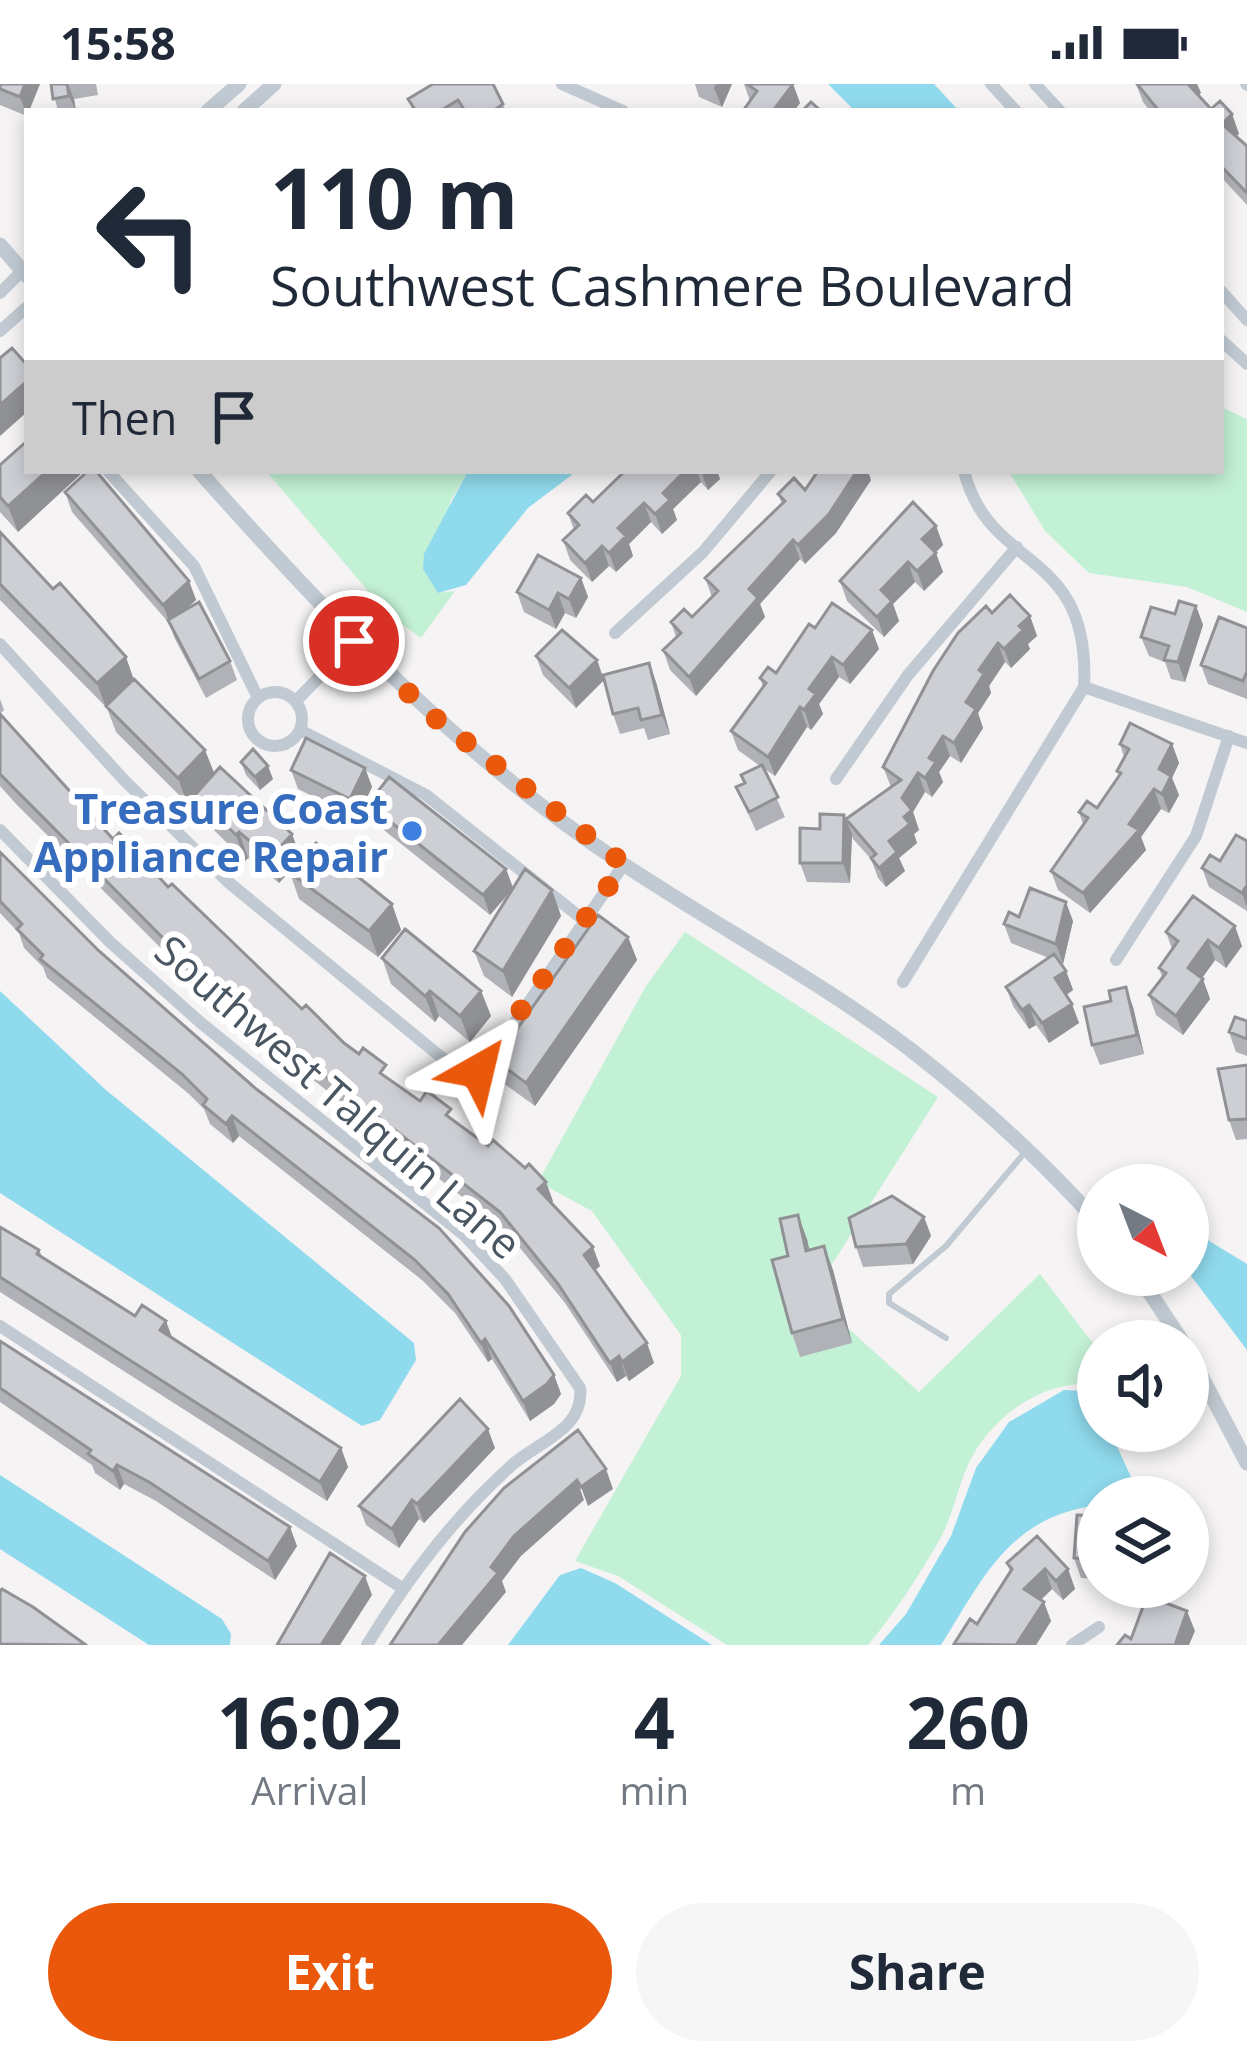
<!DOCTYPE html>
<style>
body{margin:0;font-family:"Open Sans",sans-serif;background:#f6f6f7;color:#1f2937;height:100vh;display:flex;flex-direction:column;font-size:45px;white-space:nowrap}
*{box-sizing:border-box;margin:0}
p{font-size:39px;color:#747a83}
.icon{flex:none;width:66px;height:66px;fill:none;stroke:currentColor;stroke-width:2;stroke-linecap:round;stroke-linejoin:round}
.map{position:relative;height:1561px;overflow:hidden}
.side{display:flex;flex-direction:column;background:#fff;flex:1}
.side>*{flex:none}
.top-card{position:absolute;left:24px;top:24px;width:1200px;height:366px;border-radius:0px;box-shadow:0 6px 18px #0003;background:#fff;color:#1f2937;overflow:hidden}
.needle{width:78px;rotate:138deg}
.buttons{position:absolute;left:1077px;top:1080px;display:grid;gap:24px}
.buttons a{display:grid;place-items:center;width:132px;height:132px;border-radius:50%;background:#fff;box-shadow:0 6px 18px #0003;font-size:60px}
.pin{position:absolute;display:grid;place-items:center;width:102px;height:102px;color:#fff;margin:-51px;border:6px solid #fff;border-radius:50%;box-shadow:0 3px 12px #0007}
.me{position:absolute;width:132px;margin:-66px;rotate:37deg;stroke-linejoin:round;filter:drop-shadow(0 0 9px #0008)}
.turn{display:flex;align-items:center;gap:42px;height:252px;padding:0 48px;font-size:54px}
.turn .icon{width:156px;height:156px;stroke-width:2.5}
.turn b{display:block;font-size:84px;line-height:102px}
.then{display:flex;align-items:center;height:114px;padding:0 48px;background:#0003;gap:24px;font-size:45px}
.eta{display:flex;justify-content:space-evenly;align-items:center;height:204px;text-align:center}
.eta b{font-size:72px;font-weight:700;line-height:84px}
.button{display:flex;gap:24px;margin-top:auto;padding:24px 48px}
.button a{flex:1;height:138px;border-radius:72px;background:#ea580c;color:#fff;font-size:48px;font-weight:700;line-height:138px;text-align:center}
.button a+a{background:#f6f6f7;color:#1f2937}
.status{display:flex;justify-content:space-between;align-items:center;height:84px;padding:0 60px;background:#fff;direction:ltr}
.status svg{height:33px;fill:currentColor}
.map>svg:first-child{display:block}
</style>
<div class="status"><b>15:58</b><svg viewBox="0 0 49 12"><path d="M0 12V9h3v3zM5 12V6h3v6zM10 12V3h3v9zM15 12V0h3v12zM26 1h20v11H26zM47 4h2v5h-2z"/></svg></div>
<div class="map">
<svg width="1247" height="1561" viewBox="0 0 1247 1561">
<rect width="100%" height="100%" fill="#f5f3f3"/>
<path fill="#c3f1d5" d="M1221,323L1247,335V528L1187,503L1089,489L1045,447L1011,391L1010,387H1221Z
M266,387H468L450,418L438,509L455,507L421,554L387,529Z
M685,848L938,1013L812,1212L919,1308L1040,1190L1098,1266V1310L1090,1300C1040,1297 987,1336 967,1383C957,1406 953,1431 941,1453C919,1492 896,1527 868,1561H727L618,1492L575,1477L681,1292V1251L592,1127L538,1098L646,902Z"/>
<path fill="#90daee" d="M828,0H934L959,27H855Z
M468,387H577L528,424L466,501L438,509L423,485L424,470Z
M0,907L106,1006L414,1259L416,1276L380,1336L362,1342L0,1109Z
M1188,1144L1247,1180V1266L1188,1188Z
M1064,1306L1087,1307L1098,1326V1347H1110L1136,1404L1127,1413H1098V1421C1009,1433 984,1493 941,1561H879L906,1530L951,1452L976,1384L1009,1338Z
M0,1391L222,1535L231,1550L230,1561H149L0,1465Z
M581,1484L615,1499L712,1561H508L560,1491Z"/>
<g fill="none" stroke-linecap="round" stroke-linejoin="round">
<path stroke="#c1cad2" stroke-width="6" d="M946,1254L889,1219V1210L946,1162L1026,1067"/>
<path stroke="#c1cad2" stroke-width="12" d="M562,0L623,27
M991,0L1016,27
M1035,0L1060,27
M1246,0L1247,1
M1221,207L1247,236
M0,209L22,187
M0,247L27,223
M1221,256L1247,280
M108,387L194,482L258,614
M615,549L703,468L771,387
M0,560L124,696L227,797L464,992L489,976L624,780
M1084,603L1247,659
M248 635a27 27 0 1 1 54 0a27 27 0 1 1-54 0Z
M296,617L354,557
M300,646L426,711L585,837
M836,695L908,591L1017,463
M0,746L110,858L201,939L464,1151L505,1195L580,1304C585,1345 538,1358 512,1381C453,1434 408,1494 367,1561
M1116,876L1196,752L1229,652
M903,898L1084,603C1091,462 990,490 964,387
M0,1242L402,1504
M1072,1561L1099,1543"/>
<path stroke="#c1cad2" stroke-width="15" d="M208,27L239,0
M244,27L274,0
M0,161L27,192
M199,387C319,522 441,652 589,757C693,830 810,889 911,966C979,1019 1041,1075 1098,1139
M1138,1191L1182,1257
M1188,1267L1247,1379"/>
</g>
<path fill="#b0b2b7" d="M0,0H40L29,27H27V32L0,21Z
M51,0H96L98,11L74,15L76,27H58Z
M493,0L506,27H413L408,15Z
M695,0H732L722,23L699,13Z
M744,0H793L800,19L794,27H746L745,24L750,17Z
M1136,0H1197L1201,9L1198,11L1211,25L1220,17L1232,30L1239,50L1236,52L1247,62V121L1221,93V27H1150L1143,18Z
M0,381L27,387H84L18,448L0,428Z
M625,387H717L720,395L708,406L701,398L673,425L677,436L662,450L651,438L629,460L633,472L616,488L609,482L592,498L570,476L563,456L574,446L568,429L593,418Z
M871,396L836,449L805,480L800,475L760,520L765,533L696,612L670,586L663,566L676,553L671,538L692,533L712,513L705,494L782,420L778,410Z
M65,408L189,497L196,516L186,525L230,577L237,596L206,614L175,555L169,539L72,428Z
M936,442L943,461L935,469L943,488L924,507L915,498L893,520L899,537L884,553L847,517L840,497Z
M0,448L134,595L214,690L292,750L301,775L279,799L248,774L245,777L204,736L195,711L187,719L116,648L107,624L0,516Z
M581,494L588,513L576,534L565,529L556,545L524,528L517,508Z
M1196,522L1203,541L1185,598L1171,595L1165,578L1149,572L1141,553L1175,530Z
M992,529L1030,532L1037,552L1028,560L1030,565L1011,584L1005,578L989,602L991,609L978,629L983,644L961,679L950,672L939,688L943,698L932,713L925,708L913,728L919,746L914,750L917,759L899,774L905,787L886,803L878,794L871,775L853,755L846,735L891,703L883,683Z
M815,544L879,565L850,600L839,593L819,620L823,630L811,646L807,643L775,692L763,684L785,733L756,747L736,703L744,699L741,691L760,682L738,666L731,647L763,603L760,594L776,589Z
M1247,544V615L1208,600L1201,581Z
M536,572L597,576L604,596L576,624L543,591Z
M649,579L656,598L670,650L648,656L644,644L620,650L613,630Z
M0,615L4,626L0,630L113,755L302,925L391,997L420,1017L456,1038L553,1117L551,1118L600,1182L595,1186L654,1279L629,1297L626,1292L617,1298L565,1219L507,1148L307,991L168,871L17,721L0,702Z
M1120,660H1172L1179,679L1172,694L1179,711L1169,729L1161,725L1141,753L1146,766L1090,829L1058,806L1051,787L1083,740L1079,728L1097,724L1119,692L1117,687L1124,673Z
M241,678L273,695L260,706L246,691Z
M365,684L372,703L357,734L298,705L291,686Z
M368,720L506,785L513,804L552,806L561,832L512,913L484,892L474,867L513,805L490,831L375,739Z
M844,731L852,750L850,799L807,798L800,779L820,745Z
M1247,757V827L1209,803L1202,784L1220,777Z
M0,768L99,867L554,1291L561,1310L554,1320L530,1337L492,1275L488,1278L455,1229L422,1196L239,1052L233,1059L210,1040L204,1025L189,1010L47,894L43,883L24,864L19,849L0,829Z
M290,789L392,820L401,846L378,873L299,815Z
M1019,833L1073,837L1063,880L1060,878L1066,887L1073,906L1066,911L1079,939L1049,959L1036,941L1029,945L1013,922L1006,903L1049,874L1011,859L1004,840Z
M1166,848L1242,862L1226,884L1215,876L1202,894L1210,915L1183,951L1156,931L1149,911L1162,893L1159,884L1172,865Z
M628,853L637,876L535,1022L503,999L495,976Z
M382,874L481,907L491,932L470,958L439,932L435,938L391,900Z
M1133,923L1144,970L1100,981L1092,961Z
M1247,937V972L1236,968L1229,948Z
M1247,981V1055L1236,1056L1229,1036Z
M924,1133L931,1152L913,1180L863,1183L856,1163Z
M0,1143L39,1166L42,1172L173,1254L341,1364L348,1383L327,1417L0,1208Z
M807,1155L809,1166L824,1162L833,1186L852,1259L800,1273L792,1249L788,1172Z
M0,1257L297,1462L275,1496L156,1417L124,1400L120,1406L95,1389L92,1381L0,1318Z
M495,1364L424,1439L419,1435L399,1464L366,1441L359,1422Z
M1098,1432V1495L1081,1494L1074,1474Z
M1007,1479L1068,1485L1075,1505L1063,1516L1052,1505L1041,1516L1051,1537L1036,1561H954L977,1540L1010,1488Z"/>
<path fill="#909195" d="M25,0H40L29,27H27V32L20,13Z
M68,0L74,15L76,27L69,12Z
M716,0H732L722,23L714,4Z
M793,0L800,19L794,27H773Z
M1186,0H1197L1201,9L1192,16Z
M1232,30L1239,50L1229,59L1222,40Z
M27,297V328L0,352V321Z
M47,387H84L18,448L8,422Z
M685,387H697L701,398L673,425L677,436L662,450L655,430L663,409Z
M701,387H717L720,395L708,406Z
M857,387H868L871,396L836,449L805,480L798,461Z
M644,419L651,438L629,460L633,472L616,488L609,469L618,444Z
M936,442L943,461L929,475L922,455Z
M793,456L800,475L760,520L765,533L696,612L689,593L749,505Z
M602,462L609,482L592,498L585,479Z
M936,469L943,488L924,507L917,487Z
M908,478L915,498L893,520L899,537L884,553L877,533L881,506Z
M581,494L588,513L576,534L569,515Z
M189,497L196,516L170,540L163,521Z
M558,509L565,529L556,545L549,526Z
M1196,522L1203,541L1185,598L1178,578Z
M1030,532L1037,552L1028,560L1030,565L1011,584L1004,565L1019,542Z
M872,546L879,565L850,600L843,581Z
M998,559L1005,578L989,602L991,609L978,629L983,644L961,679L954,659L966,618L979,586Z
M126,573L135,599L106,624L97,599Z
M832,573L839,593L819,620L823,630L811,646L804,626L809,605Z
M597,576L604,596L576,624L569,604Z
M649,579L656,598L670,650L662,631Z
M800,623L807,643L775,692L768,673Z
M943,652L950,672L939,688L943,698L932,713L925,694L929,674Z
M1172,660L1179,679L1172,694L1179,711L1169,729L1162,710L1159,685Z
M205,666L215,691L187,719L178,694Z
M268,682L273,695L260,706L255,693Z
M365,684L372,703L357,734L350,715Z
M918,689L925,708L913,728L919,746L914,750L917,759L899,774L905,787L886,803L879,784L889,757L904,733L902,714Z
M1154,705L1161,725L1141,753L1146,766L1090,829L1083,809Z
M844,731L852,750L850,799L843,779Z
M239,748L248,774L245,777L236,751Z
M292,750L301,775L279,799L270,774Z
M506,785L513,804L490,831L483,811Z
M1247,801V823L1242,809Z
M552,806L561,832L512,913L503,887Z
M1066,818L1073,837L1063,880L1056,860Z
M392,820L401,846L378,873L369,847Z
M1235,842L1242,862L1226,884L1219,864Z
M628,853L637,876L535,1022L526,999Z
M1208,856L1215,876L1195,904L1188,884Z
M1066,887L1073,906L1062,914L1055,894Z
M1203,895L1210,915L1183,951L1176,932Z
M1126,903L1133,923L1144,970L1137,951Z
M430,907L439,932L435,938L425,912Z
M481,907L491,932L470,958L460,932Z
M1072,920L1079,939L1049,959L1042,939Z
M1029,921L1036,941L1029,945L1022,926Z
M232,1032L239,1052L233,1059L226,1040Z
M546,1098L553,1117L545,1124L538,1105Z
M798,1131L807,1155L815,1191L806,1167Z
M924,1133L931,1152L913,1180L906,1160Z
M824,1162L833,1186L852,1259L843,1235Z
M593,1163L600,1182L591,1190L584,1171Z
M166,1237L173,1256L160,1246Z
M485,1255L492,1275L488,1278L481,1259Z
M647,1259L654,1279L629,1297L622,1278Z
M619,1272L626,1292L617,1298L610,1279Z
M554,1291L561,1310L554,1320L530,1337L523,1317Z
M488,1345L495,1364L424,1439L417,1420Z
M341,1364L348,1383L327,1417L320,1398Z
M117,1381L124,1400L120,1406L113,1387Z
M606,1385L613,1405L588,1422L581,1403Z
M577,1396L584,1416L521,1472L502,1497L506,1508L462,1561H438L491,1483L514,1452Z
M412,1416L419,1435L399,1464L392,1445Z
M290,1443L297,1462L275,1496L268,1477Z
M1045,1485L1052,1505L1031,1525L1024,1505Z
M1068,1485L1075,1505L1063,1516L1056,1497Z
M365,1492L372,1511L340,1561H321Z
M1148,1503H1184L1145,1529L1138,1510Z
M1044,1518L1051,1537L1036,1561H1016Z
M1187,1527L1195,1547L1189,1561H1175Z"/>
<path fill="#cdcfd5" stroke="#909195" stroke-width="3" d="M0,0H25L20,13L0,5Z
M51,0H67L69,12L53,15Z
M433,0H493L503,20L493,27H465L458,16L440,27H416L408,15Z
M747,0H793L773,27H750L745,24L757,7Z
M1137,0H1188L1211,25L1220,17L1232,30L1222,40L1247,62V109L1221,82V27H1159Z
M811,18L821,27H802Z
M12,264L27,281V297L0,321V274Z
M27,357V387H47L8,422L0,413V381Z
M88,387H96L189,497L163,521L65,408Z
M625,387H685L663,409L670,416L655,430L644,419L618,444L626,452L609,469L602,462L585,479L563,456L579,441L568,429L586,411L593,418Z
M818,387H857L829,430L798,461L793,456L749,505L758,514L689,593L663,566L681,549L671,538L684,525L692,533L718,507L705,494L785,417L778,410L794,394L805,406Z
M913,418L936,442L922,455L936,469L917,487L908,478L881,506L892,517L877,533L840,497Z
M0,448L53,505L60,499L126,573L97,599L0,500Z
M538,471L581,494L569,515L558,509L549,526L517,508Z
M1010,511L1030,532L1019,542L1023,546L1004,565L998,559L979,586L984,590L966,618L976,625L954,659L943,652L929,674L936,678L925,694L918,689L902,714L912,726L904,733L910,740L889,757L897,768L879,784L871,774L876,770L846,735L901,696L883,683L933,587L958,549L986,522L992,529Z
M1179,517L1196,522L1178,578L1164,576L1169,562L1141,553L1151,523L1175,530Z
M199,518L230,577L199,595L168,536Z
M832,519L872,546L843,581L832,573L809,605L816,610L804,626L800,623L768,673L731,647L766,599L760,594L768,583L776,589L809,540L815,544Z
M1219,533L1247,544V587L1243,597L1201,581Z
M562,546L597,576L569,604L536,572Z
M649,579L662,631L641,636L638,624L613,630L603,591Z
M134,595L205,666L178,694L106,622Z
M0,630L113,755L119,749L168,803L172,800L302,925L306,921L344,959L359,970L363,964L386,981L380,989L420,1017L427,1007L451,1025L446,1031L488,1062L493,1056L525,1084L529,1080L546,1098L538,1105L593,1163L584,1171L647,1259L622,1278L619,1272L610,1279L558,1200L500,1128L300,972L161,852L0,690Z
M1130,639L1172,660L1159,685L1171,692L1162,710L1154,705L1129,740L1139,746L1083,809L1051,787L1088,734L1079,728L1087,717L1097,724L1121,689L1117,687L1129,665L1120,660Z
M306,654L365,684L350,715L291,686Z
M253,665L268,682L255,693L241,678Z
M762,681L778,713L749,728L736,703L745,699L741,691Z
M220,683L292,750L270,774L239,748L236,751L195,711Z
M389,693L506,785L483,811L368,720Z
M820,730L844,731L843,779H800V744L820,745Z
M1236,751L1247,757V801L1242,809L1202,784L1210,771L1220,777Z
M316,759L392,820L369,847L290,789Z
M0,768L99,867L255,1004L439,1144L509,1222L554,1291L547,1300L523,1317L485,1255L481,1259L448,1210L415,1176L232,1032L226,1040L203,1021L207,1015L182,990L40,875L43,871L17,845L22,840L0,817Z
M525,785L552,806L503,887L474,867Z
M1030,804L1066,818L1056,860L1004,840L1009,828L1019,833Z
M1193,812L1235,842L1219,864L1208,856L1188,884L1203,895L1176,932L1149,911L1166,889L1159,884L1178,857L1166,848Z
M598,831L628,853L526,999L495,976Z
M405,845L481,907L460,932L430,907L425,912L382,874Z
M1054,870L1066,887L1055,894L1072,920L1042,939L1029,921L1022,926L1006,903Z
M1126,903L1137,951L1092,961L1084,923L1111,917L1109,907Z
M1235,933L1247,937V955L1229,948Z
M1247,981V1035L1229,1036L1218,985Z
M892,1112L924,1133L906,1160L856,1163L849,1134Z
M798,1131L806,1167L824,1162L843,1235L792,1249L772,1176L788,1172L780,1135Z
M0,1143L39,1166L37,1170L135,1232L142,1221L166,1237L160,1246L341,1364L320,1398L0,1193Z
M0,1257L290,1443L268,1477L149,1398L117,1381L113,1387L88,1370L91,1366L0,1304Z
M460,1315L488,1345L417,1420L412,1416L392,1445L359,1422Z
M578,1346L606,1385L581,1403L577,1396L514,1452L491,1483L498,1489L438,1561H390L465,1448L504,1404Z
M1077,1431L1098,1432V1476L1074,1474Z
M1037,1452L1068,1485L1056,1497L1045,1485L1024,1505L1044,1518L1016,1561L954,1560L970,1535L977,1540L1012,1485L1007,1479Z
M330,1469L365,1492L321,1561H277Z
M2,1505L33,1523L86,1561L0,1560V1508Z
M1147,1512L1187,1527L1175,1561H1117L1125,1551L1131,1555Z"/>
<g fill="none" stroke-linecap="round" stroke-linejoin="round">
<path stroke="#ea580c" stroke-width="21" stroke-dasharray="0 37.8" d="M354,557L435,634L624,780L478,987"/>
</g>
<circle fill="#3f7fe0" stroke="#fff" stroke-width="4.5" cx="412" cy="747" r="12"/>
<g text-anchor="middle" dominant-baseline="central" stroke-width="12" stroke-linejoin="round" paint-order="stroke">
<g font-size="42" font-weight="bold" fill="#366cbe" stroke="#fff" text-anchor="end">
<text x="388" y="723">Treasure Coast<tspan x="388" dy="48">Appliance Repair</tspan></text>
</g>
<g font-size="42" fill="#4a5661" stroke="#fff">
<text transform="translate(339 1012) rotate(41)">Southwest Talquin Lane</text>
</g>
</g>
</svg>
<div class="buttons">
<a><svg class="needle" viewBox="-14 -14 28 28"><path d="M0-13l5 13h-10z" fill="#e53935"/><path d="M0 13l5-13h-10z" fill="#747a83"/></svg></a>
<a><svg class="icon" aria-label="sound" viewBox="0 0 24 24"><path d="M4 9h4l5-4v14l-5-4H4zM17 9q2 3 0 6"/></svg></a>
<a><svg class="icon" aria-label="layers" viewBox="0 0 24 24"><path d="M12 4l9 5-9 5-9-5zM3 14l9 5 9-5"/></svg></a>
</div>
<div class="pin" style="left:354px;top:557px;background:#d93025"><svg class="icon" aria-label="arrive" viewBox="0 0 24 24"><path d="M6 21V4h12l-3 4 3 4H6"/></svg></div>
<svg class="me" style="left:478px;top:987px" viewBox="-20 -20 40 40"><path d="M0-17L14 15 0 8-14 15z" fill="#ea580c" stroke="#fff" stroke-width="4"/></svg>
<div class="top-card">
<div class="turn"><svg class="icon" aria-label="left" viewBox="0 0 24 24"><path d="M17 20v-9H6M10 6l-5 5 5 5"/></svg><div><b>110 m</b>Southwest Cashmere Boulevard</div></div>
<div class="then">Then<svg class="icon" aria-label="arrive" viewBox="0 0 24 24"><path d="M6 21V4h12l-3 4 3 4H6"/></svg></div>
</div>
</div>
<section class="side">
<div class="eta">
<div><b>16:02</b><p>Arrival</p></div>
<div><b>4</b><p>min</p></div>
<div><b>260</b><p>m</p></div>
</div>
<div class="button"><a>Exit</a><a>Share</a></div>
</section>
